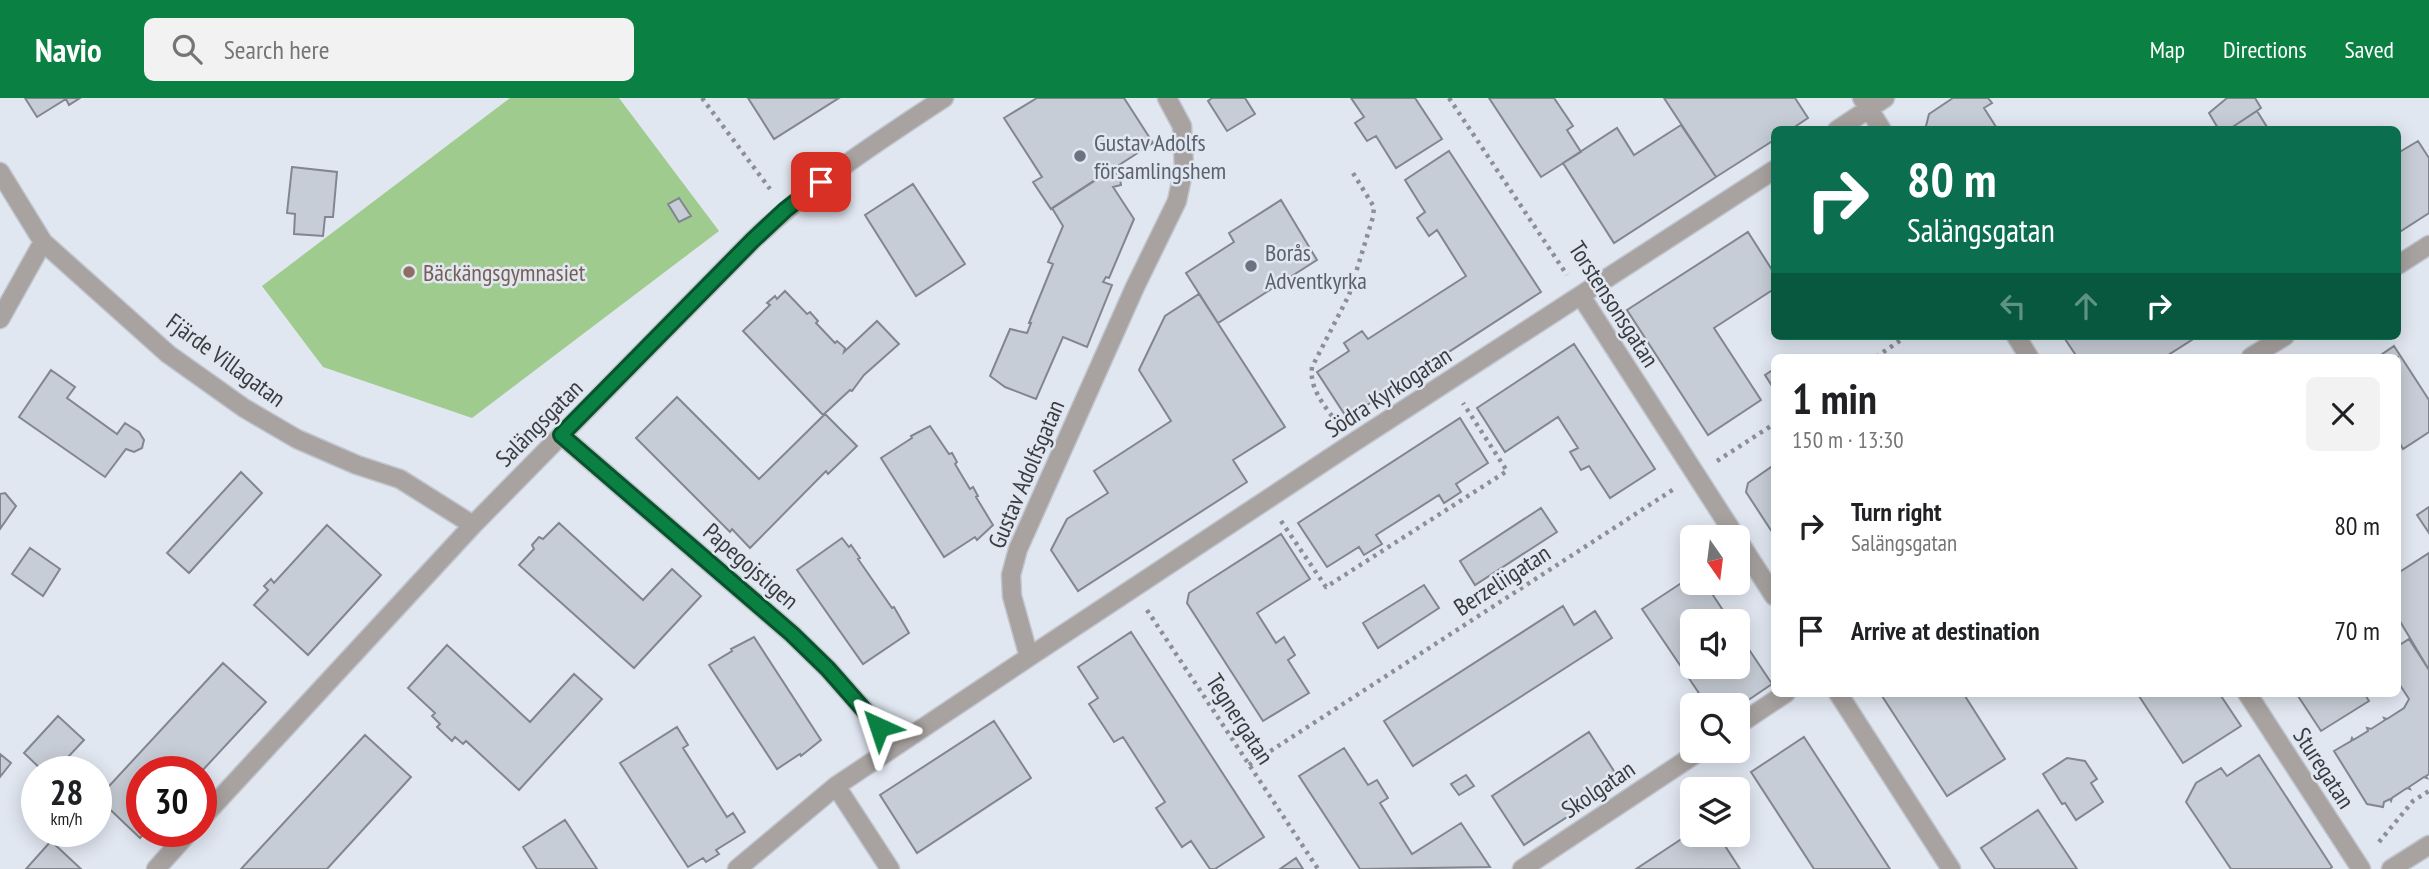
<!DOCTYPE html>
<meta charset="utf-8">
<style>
body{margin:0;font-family:"PT Sans Narrow",sans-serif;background:#f2f2f2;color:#202124;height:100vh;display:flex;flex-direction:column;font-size:26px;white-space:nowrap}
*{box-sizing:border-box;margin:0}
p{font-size:23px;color:#757577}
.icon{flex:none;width:38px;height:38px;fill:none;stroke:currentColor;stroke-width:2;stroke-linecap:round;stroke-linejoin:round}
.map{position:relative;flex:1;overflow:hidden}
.drawer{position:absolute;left:1771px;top:256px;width:630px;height:343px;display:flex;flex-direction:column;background:#fff;border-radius:10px;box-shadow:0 4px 18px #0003}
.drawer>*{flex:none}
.guide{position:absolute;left:1771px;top:28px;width:630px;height:214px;border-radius:10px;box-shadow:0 4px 18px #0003;background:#0b6e4f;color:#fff;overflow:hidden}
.needle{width:46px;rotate:166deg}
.buttons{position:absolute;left:1680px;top:427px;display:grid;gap:14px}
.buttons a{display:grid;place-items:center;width:70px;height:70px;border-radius:10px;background:#fff;box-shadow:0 4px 18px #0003;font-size:35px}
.speed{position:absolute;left:21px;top:658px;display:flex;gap:14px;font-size:35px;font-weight:700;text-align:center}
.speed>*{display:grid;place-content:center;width:91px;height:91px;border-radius:50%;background:#fff;box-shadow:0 4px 18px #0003;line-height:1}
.speed small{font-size:18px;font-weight:400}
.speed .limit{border:10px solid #d22;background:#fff;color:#111}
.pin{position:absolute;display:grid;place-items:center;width:60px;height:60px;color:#fff;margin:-30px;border-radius:14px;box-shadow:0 4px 10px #0006}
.me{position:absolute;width:77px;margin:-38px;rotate:318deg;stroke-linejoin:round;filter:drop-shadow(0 0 5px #0008)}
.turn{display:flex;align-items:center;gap:24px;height:147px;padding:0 21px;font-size:32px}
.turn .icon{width:91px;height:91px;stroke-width:2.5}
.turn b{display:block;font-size:49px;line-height:60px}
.lanes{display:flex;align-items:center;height:66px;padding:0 21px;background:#0003;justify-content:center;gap:35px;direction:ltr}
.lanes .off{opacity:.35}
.round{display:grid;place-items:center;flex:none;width:74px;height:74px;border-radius:10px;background:#f2f2f2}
.overview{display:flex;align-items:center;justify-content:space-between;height:119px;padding:0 21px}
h1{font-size:42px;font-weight:600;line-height:52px}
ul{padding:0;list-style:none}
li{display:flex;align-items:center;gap:21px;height:105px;padding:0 21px}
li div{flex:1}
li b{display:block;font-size:26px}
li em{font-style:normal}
header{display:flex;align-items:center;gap:42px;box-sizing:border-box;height:98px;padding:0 35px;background:#0b8043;color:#fff}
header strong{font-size:33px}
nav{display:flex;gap:38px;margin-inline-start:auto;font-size:24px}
.search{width:490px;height:63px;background:#f2f2f2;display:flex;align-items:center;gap:18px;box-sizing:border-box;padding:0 24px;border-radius:10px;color:#757577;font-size:26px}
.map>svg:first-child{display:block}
</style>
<header>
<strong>Navio</strong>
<div class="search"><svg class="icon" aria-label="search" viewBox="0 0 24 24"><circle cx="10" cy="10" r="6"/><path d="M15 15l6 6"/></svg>Search here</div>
<nav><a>Map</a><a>Directions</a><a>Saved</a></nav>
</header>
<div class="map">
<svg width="2429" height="771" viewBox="0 0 2429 771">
<rect width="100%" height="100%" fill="#e1e7f1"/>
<path fill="#9fcb8e" d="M510,0H619L719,133L472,320L323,269L262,188Z"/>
<path fill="#c7cdd6" stroke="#81868f" stroke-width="2" d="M25,0H80L69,7L66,1L37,19Z
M748,0H839L774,41Z
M1037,0H1124L1153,45L1051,111L1033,84L1042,79L1004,20Z
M1212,0H1245L1255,16L1227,33L1208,3Z
M1351,0H1415L1442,41L1396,70L1376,38L1367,43L1355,25L1364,19Z
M1489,0H1554L1573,28L1567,32L1581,54L1541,79Z
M1664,0H1795L1808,20L1790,32H1774V42L1716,79Z
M1953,0H1988L1992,5L1984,10L1998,32H1929L1926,28L1929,16Z
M2227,0H2255L2261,10L2228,32H2219L2209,15Z
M2257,13L2267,29L2263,32H2228Z
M1681,27L1716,79L1614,145L1563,65L1617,30L1634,57Z
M2418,43L2429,60V115L2398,135V55Z
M1449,53L1541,194L1347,320L1317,274L1349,253L1344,245L1362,233L1368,241L1466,178L1437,132L1429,138L1417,120L1425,114L1405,82Z
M292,69L337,74L333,119H325L323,138L294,136L295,116L287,115Z
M1112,71L1115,76L1119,75L1121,87L1113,89L1134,121L1109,180L1106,179L1103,184L1112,187L1087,249L1063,239L1036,301L1005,289L990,278L1010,231L1027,235L1031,225H1029L1053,166L1048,164L1063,128L1052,110Z
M913,86L965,166L916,198L865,117Z
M679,100L691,118L679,124L668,106Z
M1281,102L1317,162L1218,225L1186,175L1234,144L1229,135Z
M1748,134L1774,175V191L1714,230L1761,302L1708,337L1627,212Z
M785,193L807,216L810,214L818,223L816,225L835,245L837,243L845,250L844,254L877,223L899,246L864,277L852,293L850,292L823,317L743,233L770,207L767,205L775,198L777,201Z
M1199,196L1285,329L1233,362L1247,384L1078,493L1051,452L1067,421L1108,395L1094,373L1171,323L1139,272L1165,218Z
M2063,238H2198L2165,259H2077Z
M1574,246L1655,371L1610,400L1589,368L1581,372L1570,354L1578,350L1558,319L1505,354L1477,310Z
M2394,248L2429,302V334L2403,351L2398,342V259H2378Z
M1774,271V291L1765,277Z
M51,272L75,289L67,300L117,336L125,325L139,334L144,342L142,350L134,354L126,351L105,379L19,319Z
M677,299L759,381L825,316L857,348L828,376L826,373L750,450L732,431L730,434L636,340Z
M1460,320L1488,365L1456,386L1461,394L1444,405L1439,397L1376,437L1382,446L1364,457L1359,449L1327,469L1298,425Z
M930,328L949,356L952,355L957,364L955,366L970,391L973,389L978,398L976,399L993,427L977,442L975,439L944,459L881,360L912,340L911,338Z
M1774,367V437L1746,394L1748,385Z
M241,374L262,395L189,475L167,455Z
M5,395L16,408L0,431V396Z
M2429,409V435L2417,417Z
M1541,410L1557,434L1475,487L1460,463Z
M559,425L643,502L672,471L701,498L634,570L519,467L534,451L532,447L539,439L543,441Z
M327,427L381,477L308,557L254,507L268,492L264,488L271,481L274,485Z
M1281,436L1310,481L1257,515L1276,545L1284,539L1295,557L1288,562L1309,595L1263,623L1187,505L1189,495Z
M842,440L849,449L851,447L860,460L858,461L892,510L894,509L909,535L863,566L797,472Z
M30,450L60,471L43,498L12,476Z
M2429,455V572L2398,520V475Z
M1692,478V485H1705L1730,523H1692V569H1738V535L1772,586L1738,609L1707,607L1642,511Z
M1424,487L1439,510L1378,550L1363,525Z
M1563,508L1574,527L1595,513L1612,540L1413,668L1384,623Z
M1131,534L1264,739L1215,771H1210L1191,743L1182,749L1156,710L1165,704L1123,639L1114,644L1089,606L1098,600L1078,569Z
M754,539L821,642L801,658L800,656L777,671L709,567L732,553L731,551Z
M2409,541L2429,572V676L2426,678L2427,680L2424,679L2409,689L2410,691L2407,690L2392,700L2391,703L2390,701L2384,704L2383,709L2367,706L2334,653L2351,643L2352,640L2353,642L2368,633L2367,630L2371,631L2385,622L2384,620L2387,621L2404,610L2409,601L2398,584V548Z
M447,547L530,624L574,576L602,601L519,692L466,643L463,646L455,639L452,643L437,629L440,626L432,618L435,615L408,590Z
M223,565L266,604L201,674H142V733H146L140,740L98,700Z
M1880,595H1969L1965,598L2005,661L1947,698Z
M2137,595H2219L2241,628L2183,665Z
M2296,595H2364L2369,603L2321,633Z
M58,618L84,642L54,674H44L24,655Z
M994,623L1031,680L917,755L880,697Z
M677,629L688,647L683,650L727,719L733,715L745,734L716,752L719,756L706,764L703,760L688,769L620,665Z
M1589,634L1621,684L1524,747L1492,698Z
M365,637L411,679L327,771H241Z
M1804,639L1890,771H1814L1751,674Z
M1344,650L1368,687L1377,682L1388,700L1380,705L1412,756L1461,725L1490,769L1360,771L1299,678Z
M0,656L11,665L0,679Z
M2259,657L2332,769L2330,771H2231L2186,704L2196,685L2221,670L2227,678Z
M2067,660L2085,663L2097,681L2091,685L2103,704L2076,722L2065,705L2062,706L2043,676Z
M1466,677L1474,688L1459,697L1451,686Z
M2038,712L2077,771H1995L1981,750Z
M565,722L597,771H537L523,749Z
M1692,734V737H1718L1740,771H1636Z
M51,743L81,771H26Z
M1296,760L1303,771H1280Z"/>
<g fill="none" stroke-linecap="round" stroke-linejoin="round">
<defs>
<path id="street" d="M1862,0L1882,32
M1837,32L1885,0
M0,74L43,144L168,256L244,310L297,341L357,367L400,381L473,427
M2398,167L2429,147
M1581,198L1736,439
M0,221L43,144
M2016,238L2029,259
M2251,259L2285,238
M561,337L792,536L828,571L896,648
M1738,442L1774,498
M1029,559L1351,346L1774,72
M1838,595L1951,771
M2247,595L2361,771
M1738,627L1786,595
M836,688L890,771
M201,721L473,427L753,142C811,87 877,44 944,0
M156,771L190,733
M737,771L836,688L1029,559L1012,498L1011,477L1018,451L1135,189L1177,103L1184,70L1182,28L1167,0
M1522,771L1700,653
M2391,771L2429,747"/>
</defs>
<use href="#street" stroke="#c0c5ce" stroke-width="21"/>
<path stroke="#8b8f96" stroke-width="4.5" stroke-dasharray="3.5 5" stroke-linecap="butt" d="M702,0L770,91
M1449,0L1567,177
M1876,259L1907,238
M1337,325C1325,308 1309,291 1312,269L1349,197L1373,119L1374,109L1353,75
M1717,363L1774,326
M1281,423L1326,489L1507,373L1463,305
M1147,512L1318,771
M1249,667L1674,391
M2379,744L2413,703L2429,693"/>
<use href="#street" stroke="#a8a3a0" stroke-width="18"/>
</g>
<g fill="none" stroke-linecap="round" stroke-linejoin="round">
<defs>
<path id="route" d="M821,84L785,112L753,142L561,337L792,536L828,571L879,629"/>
</defs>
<use href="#route" stroke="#07532c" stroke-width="18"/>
<use href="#route" stroke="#0b8043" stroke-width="12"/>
</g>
<g fill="#6b7280" stroke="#e1e7f1" stroke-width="2.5">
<circle cx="1080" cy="58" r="7"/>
<circle cx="1251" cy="168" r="7"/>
</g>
<circle fill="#8d6e63" stroke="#e1e7f1" stroke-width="2.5" cx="409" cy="174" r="7"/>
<g text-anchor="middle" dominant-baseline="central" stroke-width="5" stroke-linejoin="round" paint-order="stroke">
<g font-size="24" fill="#5b616d" stroke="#e1e7f1" text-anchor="start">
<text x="1094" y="44">Gustav Adolfs<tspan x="1094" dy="28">församlingshem</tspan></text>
<text x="1265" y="154">Borås<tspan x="1265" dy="28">Adventkyrka</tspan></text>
</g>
<g font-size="24" fill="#785e54" stroke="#e1e7f1" text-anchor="start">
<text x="423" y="174">Bäckängsgymnasiet</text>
</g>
<g font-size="24" fill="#3a3c40" stroke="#e1e7f1">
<text transform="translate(1614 206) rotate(57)">Torstensonsgatan</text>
<text transform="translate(226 262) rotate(36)">Fjärde Villagatan</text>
<text transform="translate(1388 294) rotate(-33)">Södra Kyrkogatan</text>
<text transform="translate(539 325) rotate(-45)">Salängsgatan</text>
<text transform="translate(1026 376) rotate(-67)">Gustav Adolfsgatan</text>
<text transform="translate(751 468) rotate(41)">Papegojstigen</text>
<text transform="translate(1502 482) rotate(-33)">Berzeliigatan</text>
<text transform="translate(1240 621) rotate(57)">Tegnergatan</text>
<text transform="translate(2324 670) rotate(57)">Sturegatan</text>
<text transform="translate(1598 691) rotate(-34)">Skolgatan</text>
</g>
</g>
</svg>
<div class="buttons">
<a><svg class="needle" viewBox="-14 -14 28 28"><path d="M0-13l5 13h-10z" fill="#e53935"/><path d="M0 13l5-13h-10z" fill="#757577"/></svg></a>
<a><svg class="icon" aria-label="sound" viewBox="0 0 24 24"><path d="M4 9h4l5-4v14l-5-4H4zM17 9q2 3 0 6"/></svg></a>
<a><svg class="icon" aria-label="search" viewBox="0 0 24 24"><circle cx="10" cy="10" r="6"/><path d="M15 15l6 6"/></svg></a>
<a><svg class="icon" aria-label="layers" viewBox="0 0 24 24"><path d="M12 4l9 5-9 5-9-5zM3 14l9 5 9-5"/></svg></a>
</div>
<div class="speed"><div>28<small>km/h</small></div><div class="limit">30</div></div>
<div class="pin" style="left:821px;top:84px;background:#d93025"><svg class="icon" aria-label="arrive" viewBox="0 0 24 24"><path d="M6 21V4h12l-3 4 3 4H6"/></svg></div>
<svg class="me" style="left:879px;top:629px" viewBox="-20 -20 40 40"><path d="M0-17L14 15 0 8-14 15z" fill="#0b8043" stroke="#fff" stroke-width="4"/></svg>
<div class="guide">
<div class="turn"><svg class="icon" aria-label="right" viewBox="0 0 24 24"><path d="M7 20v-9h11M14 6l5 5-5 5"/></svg><div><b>80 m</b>Salängsgatan</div></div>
<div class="lanes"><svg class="icon off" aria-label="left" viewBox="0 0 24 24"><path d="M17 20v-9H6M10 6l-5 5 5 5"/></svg><svg class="icon off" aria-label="ahead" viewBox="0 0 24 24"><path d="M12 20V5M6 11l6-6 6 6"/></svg><svg class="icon" aria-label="right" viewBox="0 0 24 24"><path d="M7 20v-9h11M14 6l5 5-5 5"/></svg></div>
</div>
<section class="drawer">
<div class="overview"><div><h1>1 min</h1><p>150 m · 13:30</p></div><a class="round"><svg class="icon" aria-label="close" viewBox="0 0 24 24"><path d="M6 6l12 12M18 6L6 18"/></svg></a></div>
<ul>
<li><svg class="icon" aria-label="right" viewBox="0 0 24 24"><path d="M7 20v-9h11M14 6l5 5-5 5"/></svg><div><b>Turn right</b><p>Salängsgatan</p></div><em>80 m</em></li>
<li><svg class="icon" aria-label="arrive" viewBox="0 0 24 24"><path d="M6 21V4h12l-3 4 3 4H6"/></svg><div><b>Arrive at destination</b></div><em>70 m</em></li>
</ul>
</section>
</div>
